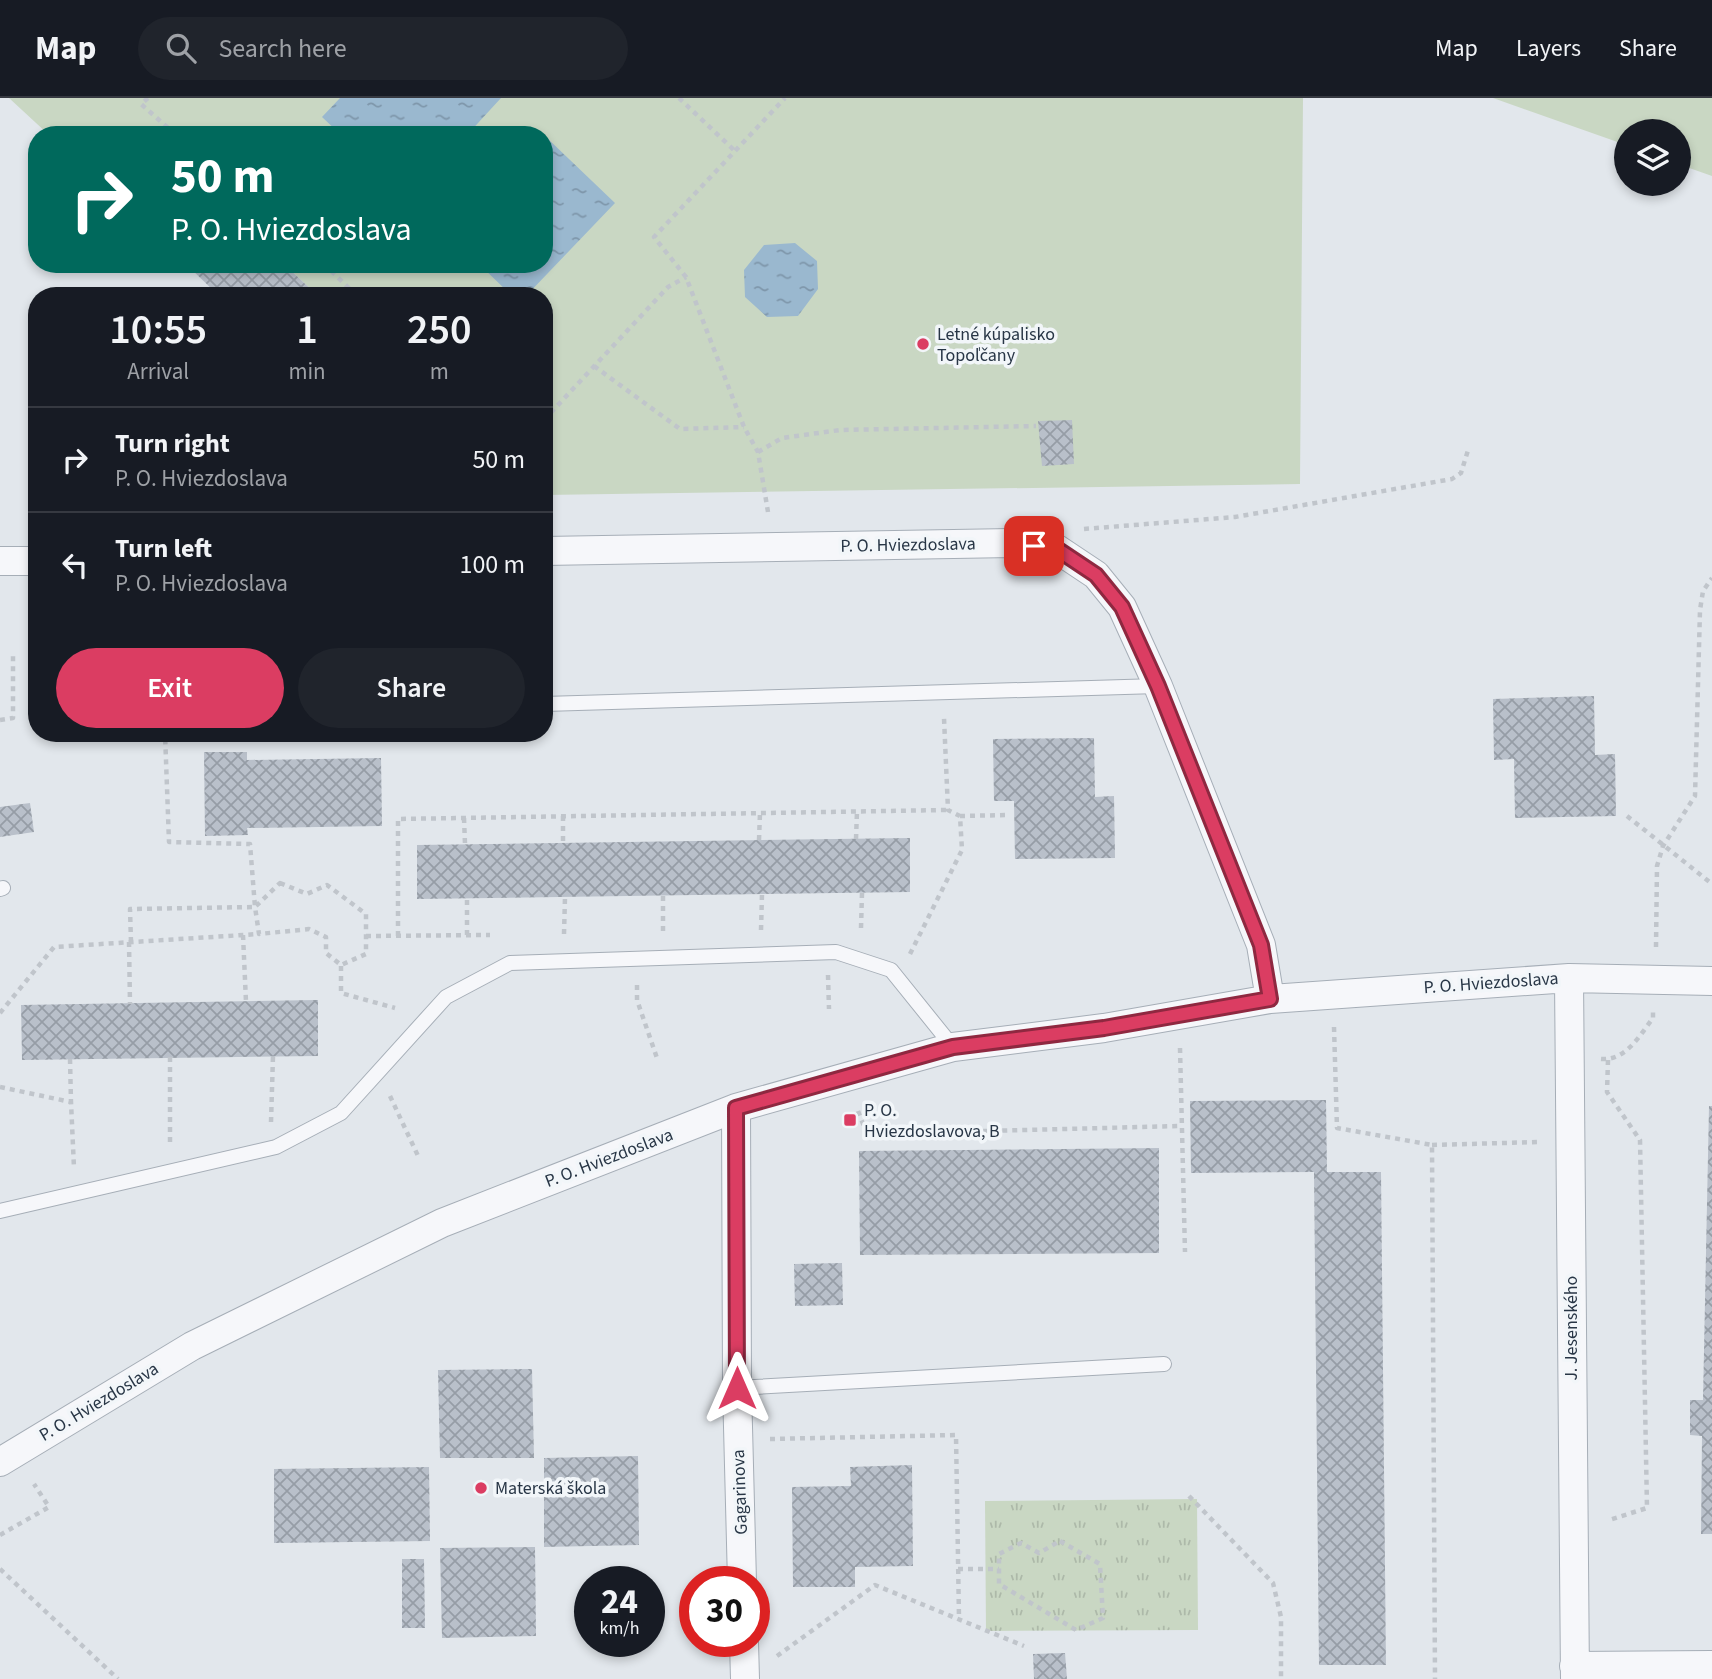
<!DOCTYPE html>
<meta charset="utf-8">
<style>
body{margin:0;font-family:"Source Sans 3",sans-serif;background:#20242c;color:#f1f3f6;height:100vh;display:flex;flex-direction:column;font-size:26px;white-space:nowrap}
*{box-sizing:border-box;margin:0}
p{font-size:23px;color:#9ea1a6}
.icon{flex:none;width:38px;height:38px;fill:none;stroke:currentColor;stroke-width:2;stroke-linecap:round;stroke-linejoin:round}
.map{position:relative;flex:1;overflow:hidden}
.drawer{position:absolute;left:28px;top:189px;width:525px;height:455px;display:flex;flex-direction:column;background:#171b24;border-radius:28px;box-shadow:0 4px 10px #0003}
.drawer>*{flex:none}
.guide{position:absolute;left:28px;top:28px;width:525px;height:147px;border-radius:28px;box-shadow:0 4px 10px #0003;background:#00695c;color:#fff;overflow:hidden}
.tools{position:absolute;left:1614px;top:21px;display:grid;gap:14px}
.tools a{display:grid;place-items:center;width:77px;height:77px;border-radius:50%;background:#171b24;box-shadow:0 4px 10px #0003;font-size:35px}
.speed{position:absolute;left:574px;top:1468px;display:flex;gap:14px;font-size:35px;font-weight:700;text-align:center}
.speed>*{display:grid;place-content:center;width:91px;height:91px;border-radius:50%;background:#171b24;box-shadow:0 4px 10px #0003;line-height:1}
.speed small{font-size:18px;font-weight:400}
.speed .limit{border:10px solid #d22;background:#fff;color:#111}
.pin{position:absolute;display:grid;place-items:center;width:60px;height:60px;color:#fff;margin:-30px;border-radius:14px;box-shadow:0 4px 10px #0006}
.me{position:absolute;width:77px;margin:-38px;rotate:0deg;stroke-linejoin:round;filter:drop-shadow(0 0 5px #0008)}
.turn{display:flex;align-items:center;gap:24px;height:147px;padding:0 28px;font-size:32px}
.turn .icon{width:91px;height:91px;stroke-width:2.5}
.turn b{display:block;font-size:49px;line-height:60px}
.eta{display:flex;justify-content:space-evenly;align-items:center;height:119px;text-align:center}
.eta b{font-size:42px;font-weight:600;line-height:49px}
.primary-button{display:flex;gap:14px;margin-top:auto;padding:14px 28px}
.primary-button a{flex:1;height:80px;border-radius:42px;background:#db3d62;color:#fff;font-size:28px;font-weight:600;line-height:80px;text-align:center}
.primary-button a+a{background:#20242c;color:#f1f3f6}
ul{padding:0;list-style:none}
li{display:flex;align-items:center;gap:21px;height:105px;padding:0 28px;border-top:2px solid #363941}
li div{flex:1}
li b{display:block;font-size:26px}
li em{font-style:normal}
header{display:flex;align-items:center;gap:42px;box-sizing:border-box;height:98px;padding:0 35px;background:#171b24;border-bottom:2px solid #363941}
header strong{font-size:33px}
nav{display:flex;gap:38px;margin-inline-start:auto;font-size:24px}
.search{width:490px;height:63px;background:#20242c;display:flex;align-items:center;gap:18px;box-sizing:border-box;padding:0 24px;border-radius:38px;color:#9ea1a6;font-size:26px}
.map>svg:first-child{display:block}
</style>
<header>
<strong>Map</strong>
<div class="search"><svg class="icon" aria-label="search" viewBox="0 0 24 24"><circle cx="10" cy="10" r="6"/><path d="M15 15l6 6"/></svg>Search here</div>
<nav><a>Map</a><a>Layers</a><a>Share</a></nav>
</header>
<div class="map">
<svg width="1712" height="1581" viewBox="0 0 1712 1581">
<defs>
<pattern id="park-tufts" width="24" height="20" patternUnits="userSpaceOnUse" patternTransform="scale(1.75)"><rect width="24" height="20" fill="#c9d7c3"/><path d="M3 7l-1-3M5 7V3M7 7l1-3M15 17l-1-3M17 17v-4M19 17l1-3" fill="none" stroke="#adb9a9"/></pattern>
<pattern id="water-ripples" width="26" height="14" patternUnits="userSpaceOnUse" patternTransform="scale(1.75)"><rect width="26" height="14" fill="#9ab8cf"/><path d="M2 4q2-2 4 0t4 0M15 11q2-2 4 0t4 0" fill="none" stroke="#7e96aa"/></pattern>
<pattern id="building-cross-hatch" width="8" height="8" patternUnits="userSpaceOnUse" patternTransform="scale(1.75)"><rect width="8" height="8" fill="#b9c0ca"/><path d="M0 0l8 8M0 8l8-8" fill="none" stroke="#969da6"/></pattern>
</defs>
<rect width="100%" height="100%" fill="#e2e7ec"/>
<path fill="#c9d7c3" d="M9,0H1303L1300,386L544,397V198H318L284,166H544V37H146L140,31L134,37H49Z
M1493,0H1712V78L1678,66V33H1626V47Z"/>
<path fill="url(#park-tufts)" d="M1197,1401L1198,1532L986,1533L985,1403Z"/>
<path fill="url(#water-ripples)" d="M340,0H501L467,37H341L322,19Z
M546,39L615,105L526,198H512L479,166H544Z
M795,145L817,163L818,191L798,218L767,219L745,199L744,172L764,147Z"/>
<path fill="url(#building-cross-hatch)" d="M186,166H284L318,198H219Z
M1072,322L1074,366L1042,368L1038,323Z
M1594,598L1595,657L1615,656L1616,718L1515,720L1514,661L1494,662L1493,601Z
M1094,640L1095,699L1114,698L1115,760L1015,761L1014,703H994L993,641Z
M204,654H247V662L381,660L382,728L247,730L248,737L205,738Z
M30,705L34,734L0,739V709Z
M910,740V794L417,801V747Z
M318,902V958L22,962L21,907Z
M1326,1002L1327,1074H1381L1386,1567H1319L1314,1074L1191,1075L1190,1003Z
M1709,1008H1712V1436H1701L1702,1338L1690,1337V1302H1703Z
M1159,1050V1155L860,1157L859,1053Z
M842,1165L843,1207L795,1208L794,1166Z
M532,1271L534,1360H440L438,1272Z
M638,1358L639,1447L544,1449V1360Z
M912,1367L913,1468L855,1469V1489H793L792,1389L851,1388L850,1369Z
M429,1369L430,1443L274,1445V1371Z
M535,1449L536,1538L442,1540L440,1450Z
M402,1461H424L425,1530H402Z
M1065,1555L1067,1581H1034L1033,1556Z"/>
<g fill="none" stroke-linecap="round" stroke-linejoin="round">
<defs>
<path id="lane" d="M544,606L1158,588
M0,791L3,790
M0,1113L276,1049L341,1015L446,899L510,865L836,854L891,872L953,949
M737,1290L1164,1266"/>
<path id="street" d="M544,453L1012,445L1057,451L1096,477L1122,509L1158,588L1261,847L1270,901
M0,463H37
M1569,880L1575,1581
M736,1010L737,1290L742,1484
M0,1364L192,1248L442,1125L736,1010L953,949L1104,930L1270,901L1569,880L1712,883
M744,1544L745,1581
M1574,1568L1712,1567"/>
</defs>
<use href="#lane" stroke="#a6aeb7" stroke-width="16"/>
<use href="#street" stroke="#a6aeb7" stroke-width="30"/>
<path stroke="#c0c5cb" stroke-width="4.5" stroke-dasharray="5 5" stroke-linecap="butt" d="M148,0L141,6L176,37
M679,0L735,53
M324,166L357,198
M594,268L680,331L744,329
M544,322L668,189L686,179
M758,354L782,340L840,332L1036,328
M768,414L758,354L744,329L686,179L654,139L785,0
M1084,431L1235,419L1452,381L1461,375L1469,349
M0,622L13,620V556
M563,718V745
M960,718L1010,717
M1627,718L1712,786
M464,720L465,746
M856,741L857,713
M759,742L760,715
M280,785L307,796L327,787L366,816V856L341,867L326,855V839L309,831L259,836L255,809Z
M663,798V834
M861,830L862,795
M761,832L762,796
M564,836L565,799
M243,837L246,904
M467,837V800
M366,838L490,837
M398,838V721L948,712
M129,844L130,906
M131,844L130,811L255,809L250,746L169,744L165,635
M1656,849L1657,768L1663,748L1695,698L1700,512L1703,493L1712,480
M910,856L962,752L960,718L948,712L944,620
M341,868V895L395,910
M828,877L829,911
M637,887V902L658,963
M0,915L54,849L259,836
M1334,929L1337,1030L1432,1047L1435,1581
M1180,950L1185,1154
M170,959V1047
M70,961L71,1004
M1601,961C1626,963 1640,937 1653,920V914
M1608,962L1607,994L1640,1042L1647,1410L1609,1422
M0,989L71,1004L74,1070
M390,998L419,1060
M858,1013L867,1036L1181,1028
M271,1024L273,958
M1432,1047L1539,1044
M770,1341L956,1337L959,1521
M1189,1398L1273,1485L1281,1519V1581
M0,1437L49,1409L34,1386
M1060,1443L1100,1466L1103,1520L1076,1532L999,1486V1456L1021,1445L1039,1455Z
M0,1471L118,1581
M958,1471H999
M777,1558L875,1487L1024,1548"/>
<use href="#lane" stroke="#f6f7fa" stroke-width="14"/>
<use href="#street" stroke="#f6f7fa" stroke-width="28"/>
</g>
<g fill="none" stroke-linecap="round" stroke-linejoin="round">
<defs>
<path id="route" d="M737,1290L736,1010L953,949L1104,930L1270,901L1261,847L1158,588L1122,509L1096,477L1057,451L1034,448"/>
</defs>
<use href="#route" stroke="#8e2840" stroke-width="18"/>
<use href="#route" stroke="#db3d62" stroke-width="12"/>
</g>
<g fill="#db3d62" stroke="#f2f6f9" stroke-width="2.5">
<circle cx="923" cy="246" r="7"/>
<rect x="843" y="1015" width="14" height="14" rx="3.5"/>
<circle cx="481" cy="1390" r="7"/>
</g>
<g text-anchor="middle" dominant-baseline="central" stroke-width="7" stroke-linejoin="round" paint-order="stroke">
<g font-size="18" fill="#283646" stroke="#f2f6f9" text-anchor="start">
<text x="937" y="236">Letné kúpalisko<tspan x="937" dy="21">Topoľčany</tspan></text>
<text x="864" y="1012">P. O.<tspan x="864" dy="21">Hviezdoslavova, B</tspan></text>
<text x="495" y="1390">Materská škola</text>
</g>
<g font-size="18" fill="#283646" stroke="#f2f6f9">
<text transform="translate(908 447) rotate(-1)">P. O. Hviezdoslava</text>
<text transform="translate(1491 885) rotate(-4)">P. O. Hviezdoslava</text>
<text transform="translate(609 1060) rotate(-21)">P. O. Hviezdoslava</text>
<text transform="translate(1571 1230) rotate(-90)">J. Jesenského</text>
<text transform="translate(99 1304) rotate(-31)">P. O. Hviezdoslava</text>
<text transform="translate(740 1394) rotate(-92)">Gagarinova</text>
</g>
</g>
</svg>
<div class="tools">
<a><svg class="icon" aria-label="layers" viewBox="0 0 24 24"><path d="M12 4l9 5-9 5-9-5zM3 14l9 5 9-5"/></svg></a>
</div>
<div class="speed"><div>24<small>km/h</small></div><div class="limit">30</div></div>
<div class="pin" style="left:1034px;top:448px;background:#d93025"><svg class="icon" aria-label="arrive" viewBox="0 0 24 24"><path d="M6 21V4h12l-3 4 3 4H6"/></svg></div>
<svg class="me" style="left:737px;top:1290px" viewBox="-20 -20 40 40"><path d="M0-17L14 15 0 8-14 15z" fill="#db3d62" stroke="#fff" stroke-width="4"/></svg>
<div class="guide">
<div class="turn"><svg class="icon" aria-label="right" viewBox="0 0 24 24"><path d="M7 20v-9h11M14 6l5 5-5 5"/></svg><div><b>50 m</b>P. O. Hviezdoslava</div></div>
</div>
<section class="drawer">
<div class="eta">
<div><b>10:55</b><p>Arrival</p></div>
<div><b>1</b><p>min</p></div>
<div><b>250</b><p>m</p></div>
</div>
<ul>
<li><svg class="icon" aria-label="right" viewBox="0 0 24 24"><path d="M7 20v-9h11M14 6l5 5-5 5"/></svg><div><b>Turn right</b><p>P. O. Hviezdoslava</p></div><em>50 m</em></li>
<li><svg class="icon" aria-label="left" viewBox="0 0 24 24"><path d="M17 20v-9H6M10 6l-5 5 5 5"/></svg><div><b>Turn left</b><p>P. O. Hviezdoslava</p></div><em>100 m</em></li>
</ul>
<div class="primary-button"><a>Exit</a><a>Share</a></div>
</section>
</div>
